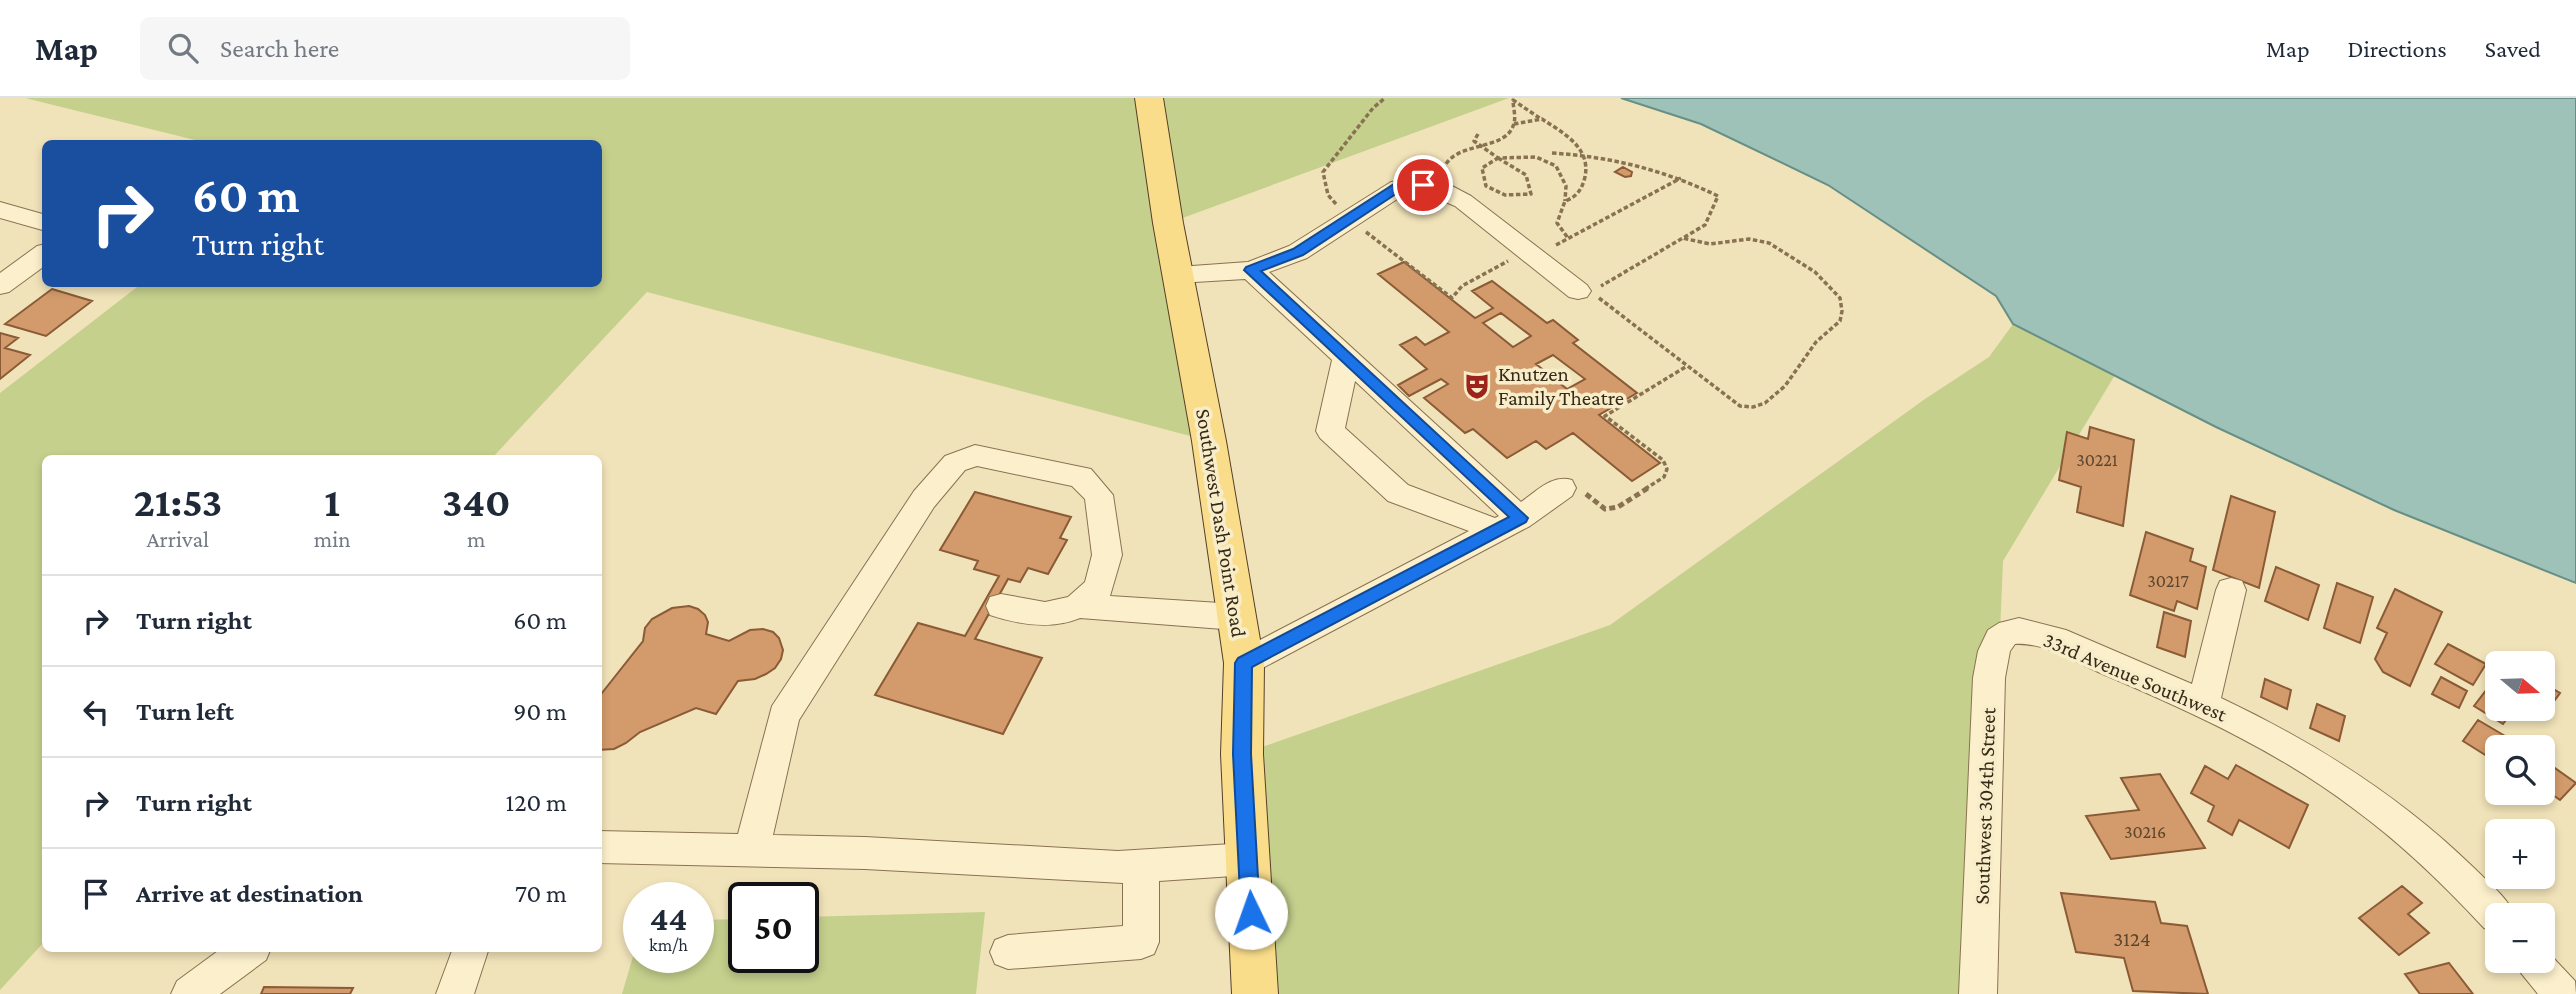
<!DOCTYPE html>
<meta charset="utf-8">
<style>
body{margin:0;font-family:"Crimson Pro",serif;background:#f6f6f7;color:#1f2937;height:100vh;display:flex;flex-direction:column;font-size:26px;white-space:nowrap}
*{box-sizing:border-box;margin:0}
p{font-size:23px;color:#747a83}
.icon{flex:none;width:38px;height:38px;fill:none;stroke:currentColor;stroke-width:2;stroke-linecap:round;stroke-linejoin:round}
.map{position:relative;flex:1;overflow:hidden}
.drawer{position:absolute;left:42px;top:357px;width:560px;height:497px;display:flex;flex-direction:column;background:#fff;border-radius:10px;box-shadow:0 4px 10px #0003}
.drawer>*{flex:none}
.guide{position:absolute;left:42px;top:42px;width:560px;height:147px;border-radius:10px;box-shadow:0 4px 10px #0003;background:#1a4fa0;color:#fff;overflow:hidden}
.needle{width:46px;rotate:109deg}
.controls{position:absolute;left:2485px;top:553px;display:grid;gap:14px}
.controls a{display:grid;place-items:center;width:70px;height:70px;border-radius:10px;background:#fff;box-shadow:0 4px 10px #0003;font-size:35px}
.speed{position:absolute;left:623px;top:784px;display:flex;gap:14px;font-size:35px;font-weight:700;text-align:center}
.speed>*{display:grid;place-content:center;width:91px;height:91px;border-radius:50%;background:#fff;box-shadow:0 4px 10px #0003;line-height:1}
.speed small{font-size:18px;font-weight:400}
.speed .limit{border:4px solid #111;border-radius:10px;background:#fff;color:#111}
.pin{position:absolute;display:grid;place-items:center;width:60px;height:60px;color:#fff;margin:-30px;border:4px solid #fff;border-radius:50%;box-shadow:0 2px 7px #0007}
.me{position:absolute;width:77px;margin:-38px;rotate:357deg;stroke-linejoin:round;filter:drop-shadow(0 0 5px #0008)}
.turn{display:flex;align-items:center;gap:24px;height:147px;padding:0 35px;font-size:32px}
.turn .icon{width:91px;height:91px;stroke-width:2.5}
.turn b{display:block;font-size:49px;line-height:60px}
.eta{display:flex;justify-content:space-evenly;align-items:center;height:119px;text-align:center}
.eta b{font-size:42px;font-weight:700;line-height:49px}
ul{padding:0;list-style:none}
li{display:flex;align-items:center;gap:21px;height:91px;padding:0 35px;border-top:2px solid #e0e1e3}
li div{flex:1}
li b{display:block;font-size:26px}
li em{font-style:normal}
header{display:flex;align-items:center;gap:42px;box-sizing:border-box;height:98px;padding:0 35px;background:#fff;border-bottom:2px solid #e0e1e3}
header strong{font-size:33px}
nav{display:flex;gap:38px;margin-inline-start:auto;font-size:24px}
.search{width:490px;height:63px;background:#f6f6f7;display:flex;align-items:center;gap:18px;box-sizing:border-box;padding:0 24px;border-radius:10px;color:#747a83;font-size:26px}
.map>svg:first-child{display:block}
</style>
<header>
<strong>Map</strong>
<div class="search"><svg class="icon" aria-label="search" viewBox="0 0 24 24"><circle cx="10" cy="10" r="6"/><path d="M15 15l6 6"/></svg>Search here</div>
<nav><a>Map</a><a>Directions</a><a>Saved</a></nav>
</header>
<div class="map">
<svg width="2576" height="896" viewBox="0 0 2576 896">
<rect width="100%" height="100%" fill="#f1e3b9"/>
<path fill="#c5d08d" d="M25,0H1509L1169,125L1209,343L647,194L492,360H46L45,843L0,892V295L141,186H598V46L207,45Z
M2013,226L2115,277L2003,463L1985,896H1250L1242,656L1610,527L1925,301L1989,259Z
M985,814L976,896H622L639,838V859H698V822L744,821V859H803V819Z"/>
<path fill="#9ec1b8" stroke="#668f86" stroke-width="2" d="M1621,0H2576V485L2394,412L2216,329L2013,226L1996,198L1828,87L1701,26Z"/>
<path fill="#d39b6b" stroke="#8a5b36" stroke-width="2" fill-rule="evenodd" d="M1623,69L1632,74L1631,78L1625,79L1615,74Z
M1404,164L1475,220L1493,210L1472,193L1492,183L1547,225L1553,222L1578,242L1573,245L1637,295L1599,317L1660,365L1632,383L1573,335L1546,351L1536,343L1507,360L1473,331L1465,335L1424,300L1448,286L1441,281L1409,298L1398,287L1427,271L1400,247L1416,239L1425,247L1449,234L1378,176ZM1501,215L1531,238L1513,249L1483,225ZM1553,257L1585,281L1567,291L1536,266Z
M52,191L92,203L46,238L5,226Z
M0,235L18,240L5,250L30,257L0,281Z
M2090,329L2134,342L2123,428L2077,414L2081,389L2059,382L2067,334L2088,341Z
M975,394L1071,419L1060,440L1067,442L1048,476L1028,470L1020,484L1008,481L975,541L1042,560L1003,636L875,597L918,525L965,538L999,478L974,471L978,463L940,452Z
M2231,398L2275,414L2259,490L2213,472Z
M2146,434L2193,451L2190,463L2206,469L2197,511L2177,503L2174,513L2130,497Z
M2276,469L2319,487L2308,522L2265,503Z
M2337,485L2373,499L2360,545L2324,530Z
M2395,491L2442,514L2410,588L2383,574L2375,561L2387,535L2377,530Z
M689,508L698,511L705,517L708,524L706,536L729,543L750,532L763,531L773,534L779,540L783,552L781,561L775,570L766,576L755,581L738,583L716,616L696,610L640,634L626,645L614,651L598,652V600L643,543L645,530L652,521L672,510Z
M2164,514L2191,523L2185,559L2157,549Z
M2448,546L2486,566L2473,587L2435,566Z
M2497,578V611H2514L2503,626L2474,608Z
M2441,579L2467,593L2459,610L2432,596Z
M2265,581L2291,592L2287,611L2261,599Z
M2543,585L2560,595L2549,610L2543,606Z
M2317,606L2345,618L2339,643L2310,630Z
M2478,622L2505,638L2490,660L2463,643Z
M2545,663L2576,685L2560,702L2543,690Z
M2236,667L2308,707L2289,750L2239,722L2232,737L2208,723L2214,708L2191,695L2205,668L2228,681Z
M2160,676L2205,750L2111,761L2086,718L2139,712L2121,680Z
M2402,788L2422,805L2408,816L2429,835L2399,857L2359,820Z
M2061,795L2155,804L2161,825L2187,828L2208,896L2133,893L2124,860L2076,854Z
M2449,865L2473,896H2420L2405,876Z
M264,889L353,890L350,896H261Z"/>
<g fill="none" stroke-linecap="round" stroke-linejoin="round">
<defs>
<path id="minor" d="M1423,80L1452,88L1471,98L1587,187L1591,193L1587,199L1578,201L1569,199L1455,108L1422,94L1405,96L1307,160L1269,174L1521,404C1537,393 1552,376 1572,382L1576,390L1572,398L1530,428L1255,574L1244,578L1233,574L1228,565L1233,556L1469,433L1388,403L1320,340L1316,333L1332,262L1245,181L1178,185L1169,183L1165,177L1169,171L1178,169L1248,164L1289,148L1391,84ZM1355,283L1499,418L1495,420L1408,387L1345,330Z
M0,104L46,117V133L0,120Z
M46,146V167L9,194L0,196V175L37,148Z
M975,347L1091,371L1113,397L1122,457L1110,498L1236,506L1247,510L1251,519L1247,528L1236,532L1080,520C1051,532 1020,527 990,517L986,508L990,499L1001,496L1045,504L1068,499L1085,484L1092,457L1085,401L1072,388L977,368L965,372L934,409L799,622L773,737L865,739L1118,753L1248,745L1260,750L1266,761L1260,772L1248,777L1159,783V844L1154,856L1141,861L1008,871L995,866L990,854L995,842L1008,837L1123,828V785L865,771L598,765V733L738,736L772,608L914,393L945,358Z
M2231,480L2242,483L2246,492L2221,600C2314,644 2399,697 2473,769C2488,784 2506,798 2515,817H2497V835L2484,830C2444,787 2402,746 2354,711C2279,654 2192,614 2105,577C2078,566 2046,544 2015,546L2010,553L2005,580L1997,896H1959L1973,580L1978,553L1988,532L1999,525L2019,520L2066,532L2192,586L2216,492L2220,483Z
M2543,849L2575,883L2576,896H2538L2521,875L2516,863H2543Z
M222,850H271L266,862L220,896H171L177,883Z
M453,850H489L474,896H436Z"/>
<path id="major" d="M1135,0H1163L1183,125L1226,343L1264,565L1263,656L1278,896H1232L1221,656L1224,565L1192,343L1153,125Z"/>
</defs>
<use href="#minor" stroke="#897252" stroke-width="2"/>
<use href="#major" stroke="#563f28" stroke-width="2"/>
<path stroke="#897252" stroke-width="3.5" stroke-dasharray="4.5 2.5" stroke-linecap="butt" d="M1514,26L1542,21C1563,35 1591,49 1585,79C1582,91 1577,99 1565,103L1557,125L1568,140
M1478,36L1474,43L1498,60L1536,59L1556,68L1566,88L1565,103
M1552,55C1612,59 1664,72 1718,98L1705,127L1601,188
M1498,60L1526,77L1531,96L1505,97L1486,88L1482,70Z
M1443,72C1454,41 1507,55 1514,25C1516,18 1513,9 1513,2L1541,21
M1336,106L1328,97L1323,74L1373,10L1385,0
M1366,134L1452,200L1462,188L1508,163
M1556,147L1681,80
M1599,200L1740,308L1753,309L1765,305L1785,288L1816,244L1840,223L1842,213L1840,200L1815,174L1769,145L1749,141L1710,146L1682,140
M1645,391L1664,379L1667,371L1663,362L1605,318L1687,268"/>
<path stroke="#897252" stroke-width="5" stroke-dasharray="6 3.5" stroke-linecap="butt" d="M1586,396L1605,411L1618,409L1648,390"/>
<use href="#minor" fill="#fcf0cc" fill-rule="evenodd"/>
<use href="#major" fill="#fadd8b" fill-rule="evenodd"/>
</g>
<path fill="#1a73e8" stroke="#114b97" stroke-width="2" d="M1423,83L1430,87L1428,90L1402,92L1303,157L1261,173L1528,420L1526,424L1252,569L1251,656L1260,815L1258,821L1251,824L1244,821L1241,815L1233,656L1235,565L1238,560L1509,419L1244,172L1246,169L1293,151L1394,86Z"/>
<defs>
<symbol id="theatre-bare" viewBox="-9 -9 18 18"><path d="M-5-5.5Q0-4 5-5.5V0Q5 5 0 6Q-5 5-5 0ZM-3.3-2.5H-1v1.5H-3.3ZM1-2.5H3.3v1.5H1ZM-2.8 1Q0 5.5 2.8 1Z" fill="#9d231d" stroke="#f8edc9" stroke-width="2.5" paint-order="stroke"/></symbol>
</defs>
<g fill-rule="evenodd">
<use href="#theatre-bare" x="1458" y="269" width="38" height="38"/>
</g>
<g text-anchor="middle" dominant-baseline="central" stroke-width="7" stroke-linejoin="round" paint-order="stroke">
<g font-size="18" fill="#5d462e">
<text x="2097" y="362">30221</text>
<text x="2168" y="483">30217</text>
<text x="2145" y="734">30216</text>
</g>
<g font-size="21" fill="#362919" stroke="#f8edc9" text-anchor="start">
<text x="1498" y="276">Knutzen<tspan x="1498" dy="24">Family Theatre</tspan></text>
</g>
<g font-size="21" fill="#362919" stroke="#f8edc9">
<text transform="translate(1221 425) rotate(81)">Southwest Dash Point Road</text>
<text transform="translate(2135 579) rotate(23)">33rd Avenue Southwest</text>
<text transform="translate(1985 708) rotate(-88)">Southwest 304th Street</text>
</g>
<g font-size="21" fill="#5d462e">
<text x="2132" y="841">3124</text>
</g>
</g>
</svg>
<div class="controls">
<a><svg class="needle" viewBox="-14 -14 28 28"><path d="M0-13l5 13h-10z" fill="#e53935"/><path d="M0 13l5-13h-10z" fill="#747a83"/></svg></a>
<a><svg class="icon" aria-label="search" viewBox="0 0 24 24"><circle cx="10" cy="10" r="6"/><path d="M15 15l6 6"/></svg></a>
<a>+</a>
<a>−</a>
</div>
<div class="speed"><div>44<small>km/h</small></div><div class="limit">50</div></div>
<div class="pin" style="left:1423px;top:87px;background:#d93025"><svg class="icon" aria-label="arrive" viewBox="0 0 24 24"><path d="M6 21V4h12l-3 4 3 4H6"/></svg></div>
<svg class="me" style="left:1251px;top:815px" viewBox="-20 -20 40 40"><circle r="19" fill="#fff"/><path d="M0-13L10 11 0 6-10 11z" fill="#1a73e8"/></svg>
<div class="guide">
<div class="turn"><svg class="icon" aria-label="right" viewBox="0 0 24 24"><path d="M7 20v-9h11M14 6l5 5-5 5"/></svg><div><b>60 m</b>Turn right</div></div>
</div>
<section class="drawer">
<div class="eta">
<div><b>21:53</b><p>Arrival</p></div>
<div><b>1</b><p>min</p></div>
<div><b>340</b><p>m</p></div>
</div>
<ul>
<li><svg class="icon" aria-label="right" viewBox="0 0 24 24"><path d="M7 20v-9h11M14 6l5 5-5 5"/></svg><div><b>Turn right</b></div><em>60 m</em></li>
<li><svg class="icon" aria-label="left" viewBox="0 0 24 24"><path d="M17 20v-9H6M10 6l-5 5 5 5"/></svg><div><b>Turn left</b></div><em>90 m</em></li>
<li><svg class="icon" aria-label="right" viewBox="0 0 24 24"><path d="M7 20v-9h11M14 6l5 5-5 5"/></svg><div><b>Turn right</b></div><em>120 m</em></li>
<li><svg class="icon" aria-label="arrive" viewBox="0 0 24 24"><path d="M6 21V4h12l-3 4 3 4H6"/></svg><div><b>Arrive at destination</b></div><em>70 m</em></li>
</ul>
</section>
</div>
